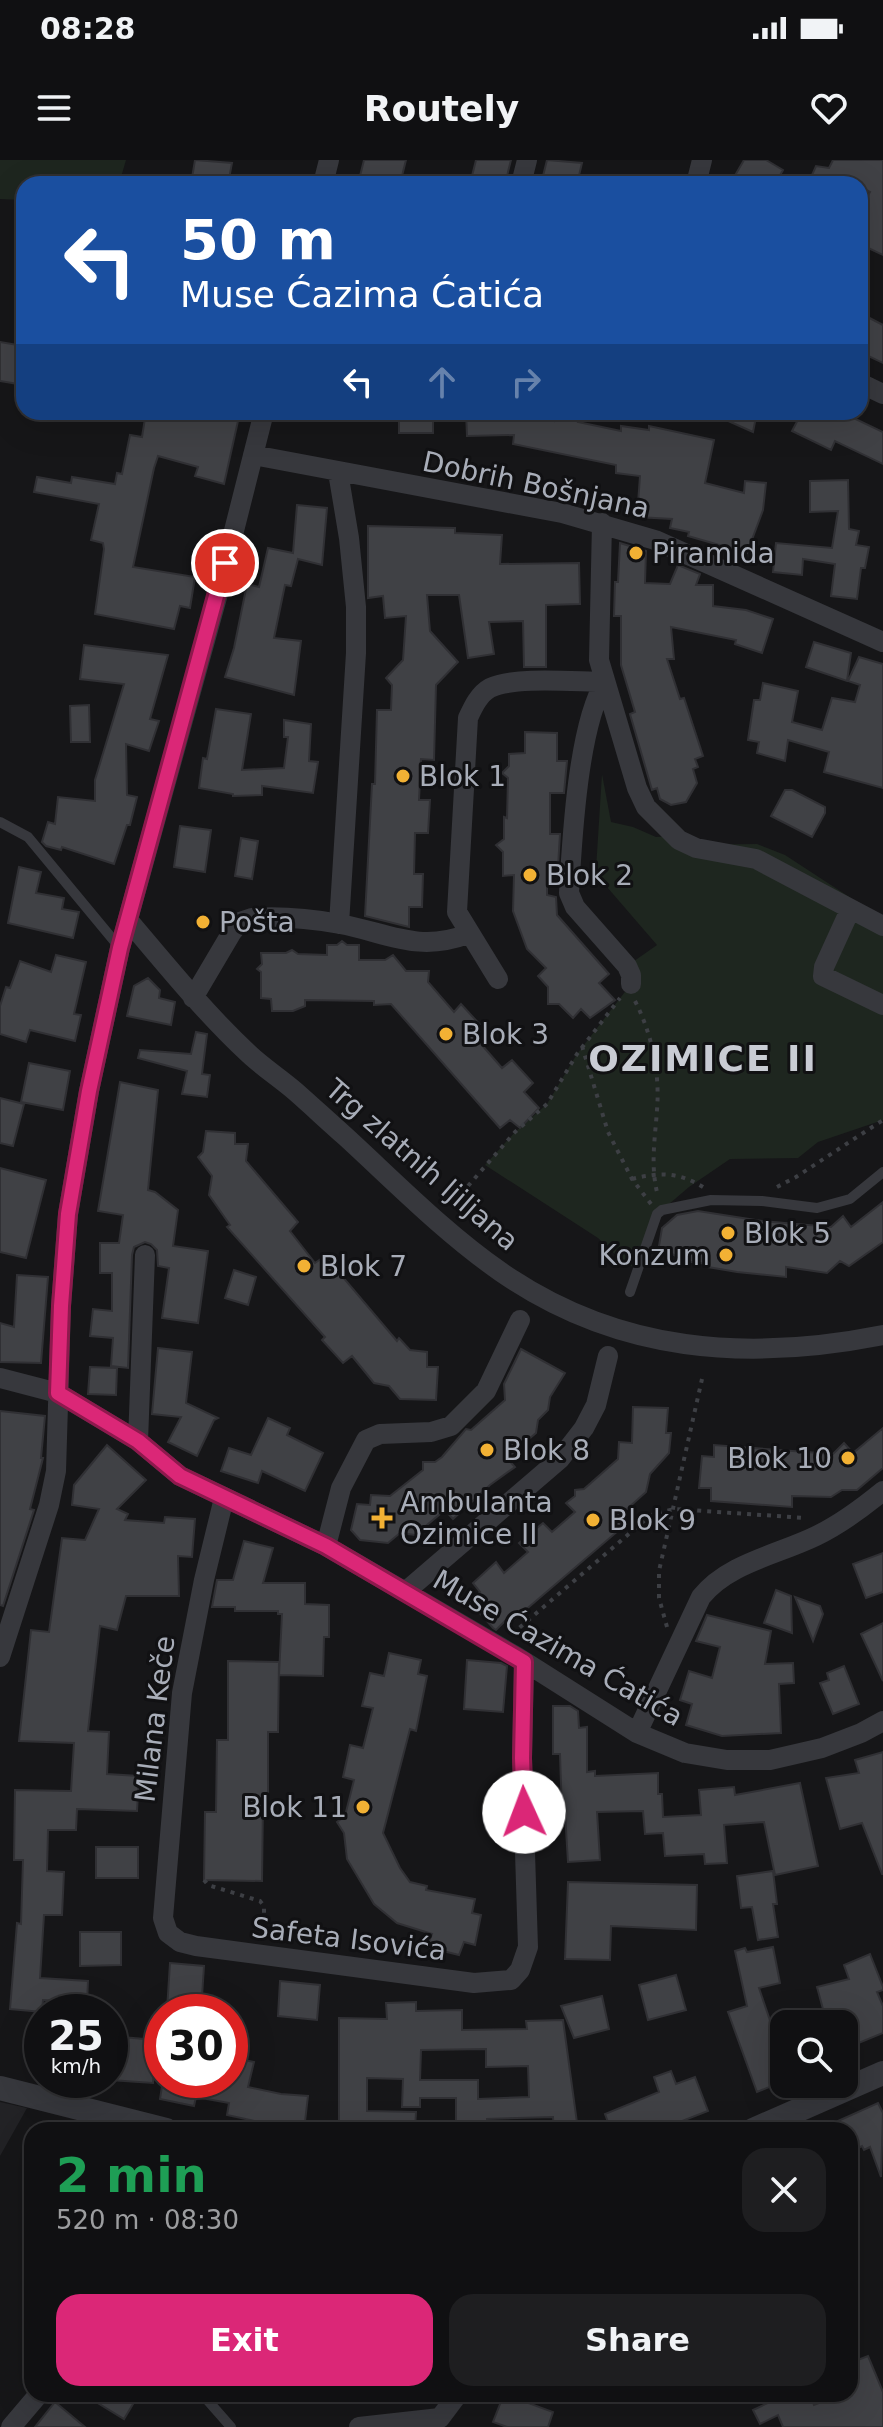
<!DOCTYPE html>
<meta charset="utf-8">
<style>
body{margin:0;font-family:"DejaVu Sans",sans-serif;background:#1e1e20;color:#f1f3f6;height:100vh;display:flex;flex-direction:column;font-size:30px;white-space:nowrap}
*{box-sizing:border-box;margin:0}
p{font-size:26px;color:#9c9d9f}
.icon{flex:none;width:44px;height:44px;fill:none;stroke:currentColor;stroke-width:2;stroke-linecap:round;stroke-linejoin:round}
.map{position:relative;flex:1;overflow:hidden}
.side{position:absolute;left:24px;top:1962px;width:834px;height:280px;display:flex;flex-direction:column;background:#101012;border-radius:24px;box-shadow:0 8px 32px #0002,0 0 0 2px #303032}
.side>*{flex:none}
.banner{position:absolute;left:16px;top:16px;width:852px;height:244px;border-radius:24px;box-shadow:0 8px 32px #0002,0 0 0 2px #303032;background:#1a4fa0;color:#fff;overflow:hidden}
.tools{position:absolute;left:770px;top:1850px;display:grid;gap:16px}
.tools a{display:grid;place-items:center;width:88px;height:88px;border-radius:16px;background:#101012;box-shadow:0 8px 32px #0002,0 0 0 2px #303032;font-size:40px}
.speed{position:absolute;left:24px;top:1834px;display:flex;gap:16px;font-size:40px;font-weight:700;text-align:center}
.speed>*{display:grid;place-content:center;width:104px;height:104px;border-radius:50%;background:#101012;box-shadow:0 8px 32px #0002,0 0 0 2px #303032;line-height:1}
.speed small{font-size:20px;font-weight:400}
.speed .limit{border:12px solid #d22;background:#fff;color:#111}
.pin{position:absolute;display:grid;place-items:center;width:68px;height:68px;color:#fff;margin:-34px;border:4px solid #fff;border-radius:50%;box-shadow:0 2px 8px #0007}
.me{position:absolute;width:88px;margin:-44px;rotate:358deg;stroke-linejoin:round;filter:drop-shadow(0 0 6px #0008)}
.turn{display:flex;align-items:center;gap:28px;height:168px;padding:0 32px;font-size:36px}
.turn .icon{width:104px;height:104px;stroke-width:2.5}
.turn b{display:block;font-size:56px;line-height:68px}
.lanes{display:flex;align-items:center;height:76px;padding:0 32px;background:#0003;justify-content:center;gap:40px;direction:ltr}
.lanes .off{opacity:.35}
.round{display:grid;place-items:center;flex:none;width:84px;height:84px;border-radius:24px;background:#1e1e20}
.head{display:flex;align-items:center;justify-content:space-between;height:136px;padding:0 32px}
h1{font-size:48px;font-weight:600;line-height:60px;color:#1e9e55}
.button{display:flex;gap:16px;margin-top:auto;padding:16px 32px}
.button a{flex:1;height:92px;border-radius:24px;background:#db2777;color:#fff;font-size:32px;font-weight:600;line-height:92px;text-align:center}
.button a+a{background:#1e1e20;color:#f1f3f6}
.status{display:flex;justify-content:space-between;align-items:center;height:56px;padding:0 40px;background:#101012;direction:ltr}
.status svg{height:22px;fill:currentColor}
header{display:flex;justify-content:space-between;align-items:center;height:104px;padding:0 32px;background:#101012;font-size:36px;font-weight:600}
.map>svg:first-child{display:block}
</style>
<div class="status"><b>08:28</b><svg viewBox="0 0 49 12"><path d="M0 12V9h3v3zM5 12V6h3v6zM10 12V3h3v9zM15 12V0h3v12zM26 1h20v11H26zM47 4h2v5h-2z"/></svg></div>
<header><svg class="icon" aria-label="menu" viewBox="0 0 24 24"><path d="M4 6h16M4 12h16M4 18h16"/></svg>Routely<svg class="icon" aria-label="heart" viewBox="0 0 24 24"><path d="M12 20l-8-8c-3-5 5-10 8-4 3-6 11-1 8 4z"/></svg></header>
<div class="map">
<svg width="883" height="2267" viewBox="0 0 883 2267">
<rect width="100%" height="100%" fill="#161618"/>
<path fill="#222225" d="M0,1942L27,1948L0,1996Z"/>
<path fill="#1e261f" d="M0,0H126L119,24H24V40L0,39Z
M602,614L611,662L633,667L656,677L675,676L691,685L757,684L785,695L883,759V960L818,982L798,998L730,999L689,1027L662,1050L638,1109L624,1103L598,1078L485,1005L515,972L547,944L577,894L631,824L627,806L657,785L607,727L596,709Z"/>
<path fill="#404145" stroke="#303034" stroke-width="2" fill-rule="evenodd" d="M195,0L232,3L228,24H191Z
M364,0H406L400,24H390L360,16Z
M476,0H511L505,24H470Z
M547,0L582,3L577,24H541Z
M744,0H766L783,10L775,24H730Z
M833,0H883V95L860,84V51L870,32L860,27V24H808L816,6L829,8Z
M860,153L883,165V203L860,192Z
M0,182L24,186V225L0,221Z
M146,252H240L224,324L195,316L198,307L158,296L154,308L133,407L195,417L190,448L180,446L174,469L95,454L104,389L103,383L91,380L99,344L34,332L37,317L71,323L72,317L115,324L117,313L122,314L130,275L142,277Z
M399,252H433V273H399Z
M466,252H510L554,261L556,252H580L578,262L621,271V266L649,270V266L714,280L705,323L744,333L745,321L766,323L763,350L747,393L688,376L689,372L670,368L672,359L637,357L640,316L616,313V305L513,284L514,275L467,276Z
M708,252H757L753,272Z
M802,252H841L883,272V304L835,281L831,290L792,271Z
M848,320L849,369L859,371L856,385L869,387L865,408H861L857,439L831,436L835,404L803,399L802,415L773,412L776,383L832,388L838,351L810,352V321Z
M297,345L327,348L322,405L298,399L291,426L285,425L274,478L301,481L294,535L225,517L234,488L247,424L259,427L268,388L293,393Z
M368,366L455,368V373L502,375L500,404L579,403L580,444L546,445V507H524L523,461L489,462L494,494L468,498L459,435H427L430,471L458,502L436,525L434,600L421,599L419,640H430L428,673H415L414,714H423L422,747H409V767L365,756L372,624H375L377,550H391L392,525L386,518L403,500L406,456L385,458L383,436L368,438Z
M620,383L646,391L645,423L670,424L678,405L700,414L696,425H713V446L746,450L773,459L762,493L735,484L736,480L671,467L674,499H667L680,539L684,538L703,596L695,599L698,607L693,609L697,623L686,642L671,645L660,639L657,628L652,630L630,554L635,552L621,505V456H614L615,422H618Z
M814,482L851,493L847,521L806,507Z
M84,485L168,495L150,559L159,561L149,591L126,584L127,635L137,637L130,665H127L114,704L62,687L61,690L46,686L42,682L48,662L55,664L58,637L95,641V620L124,524L80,519Z
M859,497L883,504V628L824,612L829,592L812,587L788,580L785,601L757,593L759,582L748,580L754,540H760L763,523L798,531L792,562L822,570L832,538L855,542L860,525L848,521Z
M89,545L90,582H71L70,546Z
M216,549L251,554L242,610L284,608L288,577H284V560L311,564L309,601L318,602L313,633L262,626V635L233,636V634L199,628L203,598L207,599Z
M525,572L557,573V601H567L564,633H550V674H560L558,707L547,706V735L556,737L557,755L609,814L599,823L615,840L590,858L581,849L573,858L559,844H548V827L538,816L546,808L527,789L513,751L514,715L503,716V692L496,685L504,679V657L507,658L508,618L502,613L509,606V594L525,593Z
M785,630H792L825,647V653L812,677L771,656Z
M180,666L211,670L205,712L174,707Z
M241,678L258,681L252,719L235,716Z
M19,707L41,712L36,733L64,738L62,749L79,752L73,778L8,763Z
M342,781L347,785H359V800H385L393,795L406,811H429L428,822L454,852L461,844L483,868L474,876L502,908L512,900L533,923L524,932L539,948L520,968L510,960L500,968L391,844L374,845V841L305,840V846L293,851H272L271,839L261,838V812L257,809L262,804L261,793H286L292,790L298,794L327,795V785H337Z
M56,795L86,802L74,854L81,855L75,881L30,870L26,882L0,874V846L6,827L10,828L20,801L51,812Z
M148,818L160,830L159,838L175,842L171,865L127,856L134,826Z
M196,872L207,874L202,914L210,915L207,937L182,934L187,911L138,898L140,890L191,894Z
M29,903L70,911L63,950L21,942Z
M120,922L158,930L148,1030L155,1032L178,1050L173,1086L208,1091L198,1163L162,1158L169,1108L158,1106L157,1090L151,1084L145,1082L134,1087L132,1095L128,1208L111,1206L113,1178L90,1176L93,1149L112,1151V1113H100V1083H119L123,1055L98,1051Z
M0,938L24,944L13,986L0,983Z
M206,971L235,973V984H248L246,1001L298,1062L290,1071L315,1103L325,1096L397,1181L399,1178L410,1190L427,1192V1207H438L436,1240L400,1239L389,1226L374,1223L352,1196L343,1203L322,1180L325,1177L227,1067L230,1065L209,1035L212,1016L198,997L203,992Z
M0,1008L46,1020L26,1098L0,1092Z
M883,1042V1082L849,1106L840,1101L827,1113L786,1107V1117L737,1112L708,1107L707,1104L684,1101L659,1086L662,1068L677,1055L698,1051L762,1061L831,1067L843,1056L851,1067Z
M234,1110L256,1117L248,1145L225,1138Z
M17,1115L48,1117L41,1203L0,1202V1163L14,1167Z
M158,1188L192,1192L186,1243L218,1258L214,1260L197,1296L168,1282L181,1257L152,1254Z
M521,1189L565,1213L550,1237L548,1250L538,1260L536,1273L507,1298L515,1307L490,1325L453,1359L445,1350L415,1375L400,1373L388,1383L360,1380L351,1370L357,1344L370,1345L371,1335L390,1336L423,1310V1302H435L442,1297L466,1269L471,1270L505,1240L504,1224Z
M90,1207L117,1208L116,1235L88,1234Z
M633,1247L668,1248L666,1273H671L669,1293L650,1314L646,1332L618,1357L625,1365L509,1464L505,1461L496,1470L493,1468L470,1442L480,1432L473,1423L496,1402L504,1413L528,1392L519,1383L543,1363L552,1372L575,1352L566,1343L575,1336V1330L584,1329L618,1299L619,1282L632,1283Z
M0,1251L45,1256L41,1298H43L30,1349L34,1350L3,1446L0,1445Z
M268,1258L290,1268L287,1275L323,1293L305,1331L262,1311L258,1323L221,1311L229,1288L251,1295Z
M883,1268V1308L857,1330H842L831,1337L792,1336V1347L711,1341V1328H699L702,1296L714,1297V1285L833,1294L844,1283L853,1293Z
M107,1285L146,1320L117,1349L128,1354L125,1360L164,1363L165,1357L195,1359L192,1397L178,1396L179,1436H126L117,1470L100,1466L88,1571L109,1572L107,1614L139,1616L137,1651L77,1649L76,1670H48L47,1711L64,1712L62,1755H44L40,1818L88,1821L87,1842L43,1840L42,1852L10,1849L17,1763L21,1764L23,1700H14L15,1630L71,1631L74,1583L19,1581L31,1470L49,1472L62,1378L85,1380L99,1349L72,1345L74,1325Z
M244,1381L273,1388L263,1423H305V1444L329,1445V1477H324L323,1516L279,1515L282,1454H278V1451H235V1447H212L217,1420H233Z
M883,1393V1432L866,1438L853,1404Z
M776,1430L791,1436L792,1473L764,1463Z
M795,1437L820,1446L823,1454L813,1481Z
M707,1455L771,1471L765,1504L793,1503L794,1523L779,1524L781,1573L722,1576L686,1565L692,1544L680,1540L689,1511L712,1518L720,1487L696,1481Z
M883,1463V1521L861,1474Z
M389,1493L421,1500L418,1514L427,1516L416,1571L410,1569L383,1673L400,1708L410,1722L427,1726L426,1730L475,1739L472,1753L481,1755L475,1785L464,1782L459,1795L427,1787L432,1774L397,1763L374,1744L347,1699L344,1673L337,1662L345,1656L354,1620L343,1617L350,1585L363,1588L373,1548L362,1546L370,1513L384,1516Z
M467,1500L501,1503L507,1506L503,1552L464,1549Z
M228,1501L279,1502L278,1572H268V1641H263L262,1721L204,1720L205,1652H216L217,1580H228Z
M844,1506L859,1544L833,1554L820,1523L829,1520L827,1513Z
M553,1546H570L578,1551L579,1568L587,1567V1612L595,1611V1616L658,1613V1634H662L663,1657L701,1655L699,1630L734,1627L735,1635L800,1623L818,1706L775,1715L764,1662L724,1665L727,1703L705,1704L704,1694L665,1696L663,1673L645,1674L643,1651L597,1652L600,1700L568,1702L565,1653L562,1654L560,1594H553Z
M883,1592V1714H882L862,1663L840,1669L826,1618L859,1613L855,1600Z
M96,1687H138V1718H96Z
M773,1711L777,1744H773L778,1777L758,1780L752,1747L741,1748L737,1716Z
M568,1722L697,1725L696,1770L611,1766L610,1800L565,1799Z
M80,1772H121V1805L80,1806Z
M773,1787L780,1823L759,1828L784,1902V1921L757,1932L728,1852L747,1846L735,1791L745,1788L747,1792Z
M870,1794L883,1827V1830L877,1832L883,1846V1873L844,1889V1864H827L817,1827L849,1819L844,1805Z
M170,1803L204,1806L201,1852L167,1850Z
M676,1815L686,1850L648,1860L639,1825Z
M280,1821L320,1825L317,1860L278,1856Z
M602,1836L609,1869L574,1878L561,1846Z
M416,1842V1851L462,1850V1870L527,1869L526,1861L563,1860L578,1970H554L553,1957L487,1959V1970H456V1938H420V1947H402L403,1919L367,1918V1951L416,1952L415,1970H339V1858L387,1859L386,1843ZM486,1889V1907L528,1906L529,1937L478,1939V1920H420L421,1890Z
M110,1876L156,1880L153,1923L110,1920Z
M230,1897L254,1902L248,1927L281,1934L308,1936L304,1970H277L278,1966L227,1955L229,1943L196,1937L194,1946L160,1939L163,1920H230Z
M671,1911L676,1924L695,1917L708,1951L659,1970H611L605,1954L659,1932L654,1917Z
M878,1943L883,1953L881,2017L870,1987L864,1990L862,1986L850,1992V1970H818Z
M868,2196L883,2232V2267H783L778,2255L760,2264L753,2250L787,2234H810L814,2245L842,2234H850V2203Z
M83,2234H139L124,2259Z
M504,2234L553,2252L548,2267H507L493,2262Z
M55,2242L85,2267H35Z"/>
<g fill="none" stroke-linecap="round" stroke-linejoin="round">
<path stroke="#3d3f44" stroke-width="4" stroke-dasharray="4 6" stroke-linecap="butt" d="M635,841C652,874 660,913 657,950C655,979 650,1007 658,1036
M582,886L608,972L632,1019L651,1044
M632,1019C661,1012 678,1012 703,1027
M468,1026L515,972L547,944L577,894L620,838
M777,1027L796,1017L883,960
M667,1467L659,1438V1411L702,1219
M512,1474L651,1355L674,1349L806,1358
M204,1720L208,1725L260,1741L264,1746V1762"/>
<path stroke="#37383d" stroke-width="10" d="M0,662L28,677L120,788
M630,1132L657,1054L662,1050L711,1040L762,1041L817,1048L850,1039L883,1012
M202,2234L231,2267"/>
<path stroke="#37383d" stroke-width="20" d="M323,24L329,0
M521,24L527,0
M696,24L702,0
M860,223L883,234
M253,295L562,353L655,380L883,482
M338,312L349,378L356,447V493L339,764
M602,363L599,500L637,628L646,647L679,680L696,688L756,699L883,766
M605,522C578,566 572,679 569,733L575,747L627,806L631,815V824
M850,750L824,807L823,816L883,845
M128,760C167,806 205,853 249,894C264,908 281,919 296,932C313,947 329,962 346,977C396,1023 445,1073 501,1112C618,1193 747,1202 883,1175
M498,819L457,752L468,558C473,547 479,534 490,528C515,516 576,522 605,522
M193,838L232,772L240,762L252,758C280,756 312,759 340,764C388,773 418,793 468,774
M0,1218L58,1233L138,1281L180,1316L326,1386L517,1497L637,1573L685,1593L727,1600H770L822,1588L861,1573L883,1561
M138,1281L145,1095
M224,1338L204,1420L182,1533L163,1758L168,1773L180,1782L196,1786L474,1823L511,1820L520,1810L528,1787L522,1598L524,1502
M326,1386L341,1328L366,1280L380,1274L431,1272L451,1266L486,1231L520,1160
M405,1432L560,1299L584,1268L596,1245L608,1196
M0,1497L49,1345L56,1311L61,1146L68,1054L89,931L120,788L219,430L264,252
M637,1573L701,1437C728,1403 777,1395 816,1376C841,1364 861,1349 883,1331
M11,2267L39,2234
M359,2267L440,2258L458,2234"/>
<path stroke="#37383d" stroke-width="24" d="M0,1928L166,1970
M753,1970L883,1913"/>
</g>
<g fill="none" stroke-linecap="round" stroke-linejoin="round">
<defs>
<path id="route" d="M225,403L120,788L89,931L68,1054L61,1146L58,1233L138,1281L180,1316L326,1386L524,1502L522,1598L524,1652"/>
</defs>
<use href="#route" stroke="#8e194d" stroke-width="20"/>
<use href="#route" stroke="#db2777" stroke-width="14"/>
</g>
<g fill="#f2b134" stroke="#111113" stroke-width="3">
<circle cx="636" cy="393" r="8"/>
<circle cx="403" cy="616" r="8"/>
<circle cx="530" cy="715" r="8"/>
<circle cx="203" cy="762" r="8"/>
<circle cx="446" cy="874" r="8"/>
<circle cx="728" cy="1073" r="8"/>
<circle cx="726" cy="1095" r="8"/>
<circle cx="304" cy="1106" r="8"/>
<circle cx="487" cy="1290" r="8"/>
<circle cx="848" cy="1298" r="8"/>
<path d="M378 1346h8v8h8v8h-8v8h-8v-8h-8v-8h8z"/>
<circle cx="593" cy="1360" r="8"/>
<circle cx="363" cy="1647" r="8"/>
</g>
<g text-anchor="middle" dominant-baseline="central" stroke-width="6" stroke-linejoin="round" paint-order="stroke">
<g font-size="28" fill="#a8adb8" stroke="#111113">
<text transform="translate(536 325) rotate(12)">Dobrih Bošnjana</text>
<text transform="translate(422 1005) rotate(41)">Trg zlatnih ljiljana</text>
<text transform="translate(558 1488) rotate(30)">Muse Ćazima Ćatića</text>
<text transform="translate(155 1559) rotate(-83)">Milana Keče</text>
<text transform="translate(349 1779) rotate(7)">Safeta Isovića</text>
</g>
<g font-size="28" fill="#a8adb8" stroke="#111113" text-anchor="start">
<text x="652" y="393">Piramida</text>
<text x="419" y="616">Blok 1</text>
<text x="546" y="715">Blok 2</text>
<text x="219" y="762">Pošta</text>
<text x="462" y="874">Blok 3</text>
<text x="744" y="1073">Blok 5</text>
<text x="710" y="1095" text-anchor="end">Konzum</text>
<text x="320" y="1106">Blok 7</text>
<text x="503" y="1290">Blok 8</text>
<text x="832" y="1298" text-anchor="end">Blok 10</text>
<text x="400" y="1342">Ambulanta<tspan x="400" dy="32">Ozimice II</tspan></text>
<text x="609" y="1360">Blok 9</text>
<text x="347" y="1647" text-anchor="end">Blok 11</text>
</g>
<g font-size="36" font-weight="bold" letter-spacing="2" fill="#c9ccd4" stroke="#111113">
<text x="703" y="898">OZIMICE II</text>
</g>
</g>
</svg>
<div class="tools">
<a><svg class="icon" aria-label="search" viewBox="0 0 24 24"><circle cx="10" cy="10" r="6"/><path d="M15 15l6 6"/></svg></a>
</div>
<div class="speed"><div>25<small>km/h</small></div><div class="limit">30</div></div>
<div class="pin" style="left:225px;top:403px;background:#d93025"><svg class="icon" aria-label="arrive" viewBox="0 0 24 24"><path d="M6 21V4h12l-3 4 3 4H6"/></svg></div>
<svg class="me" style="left:524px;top:1652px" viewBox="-20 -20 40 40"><circle r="19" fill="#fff"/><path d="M0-13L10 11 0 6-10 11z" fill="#db2777"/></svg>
<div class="banner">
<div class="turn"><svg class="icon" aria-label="left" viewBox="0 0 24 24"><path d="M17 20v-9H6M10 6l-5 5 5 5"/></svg><div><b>50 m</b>Muse Ćazima Ćatića</div></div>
<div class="lanes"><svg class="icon" aria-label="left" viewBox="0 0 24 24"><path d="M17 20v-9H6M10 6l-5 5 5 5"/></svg><svg class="icon off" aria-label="ahead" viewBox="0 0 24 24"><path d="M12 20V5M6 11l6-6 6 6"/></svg><svg class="icon off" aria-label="right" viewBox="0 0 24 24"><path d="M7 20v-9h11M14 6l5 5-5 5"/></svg></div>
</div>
<section class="side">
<div class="head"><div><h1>2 min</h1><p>520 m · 08:30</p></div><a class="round"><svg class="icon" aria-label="close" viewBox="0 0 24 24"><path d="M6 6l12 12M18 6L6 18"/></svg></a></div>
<div class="button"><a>Exit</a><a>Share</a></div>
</section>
</div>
